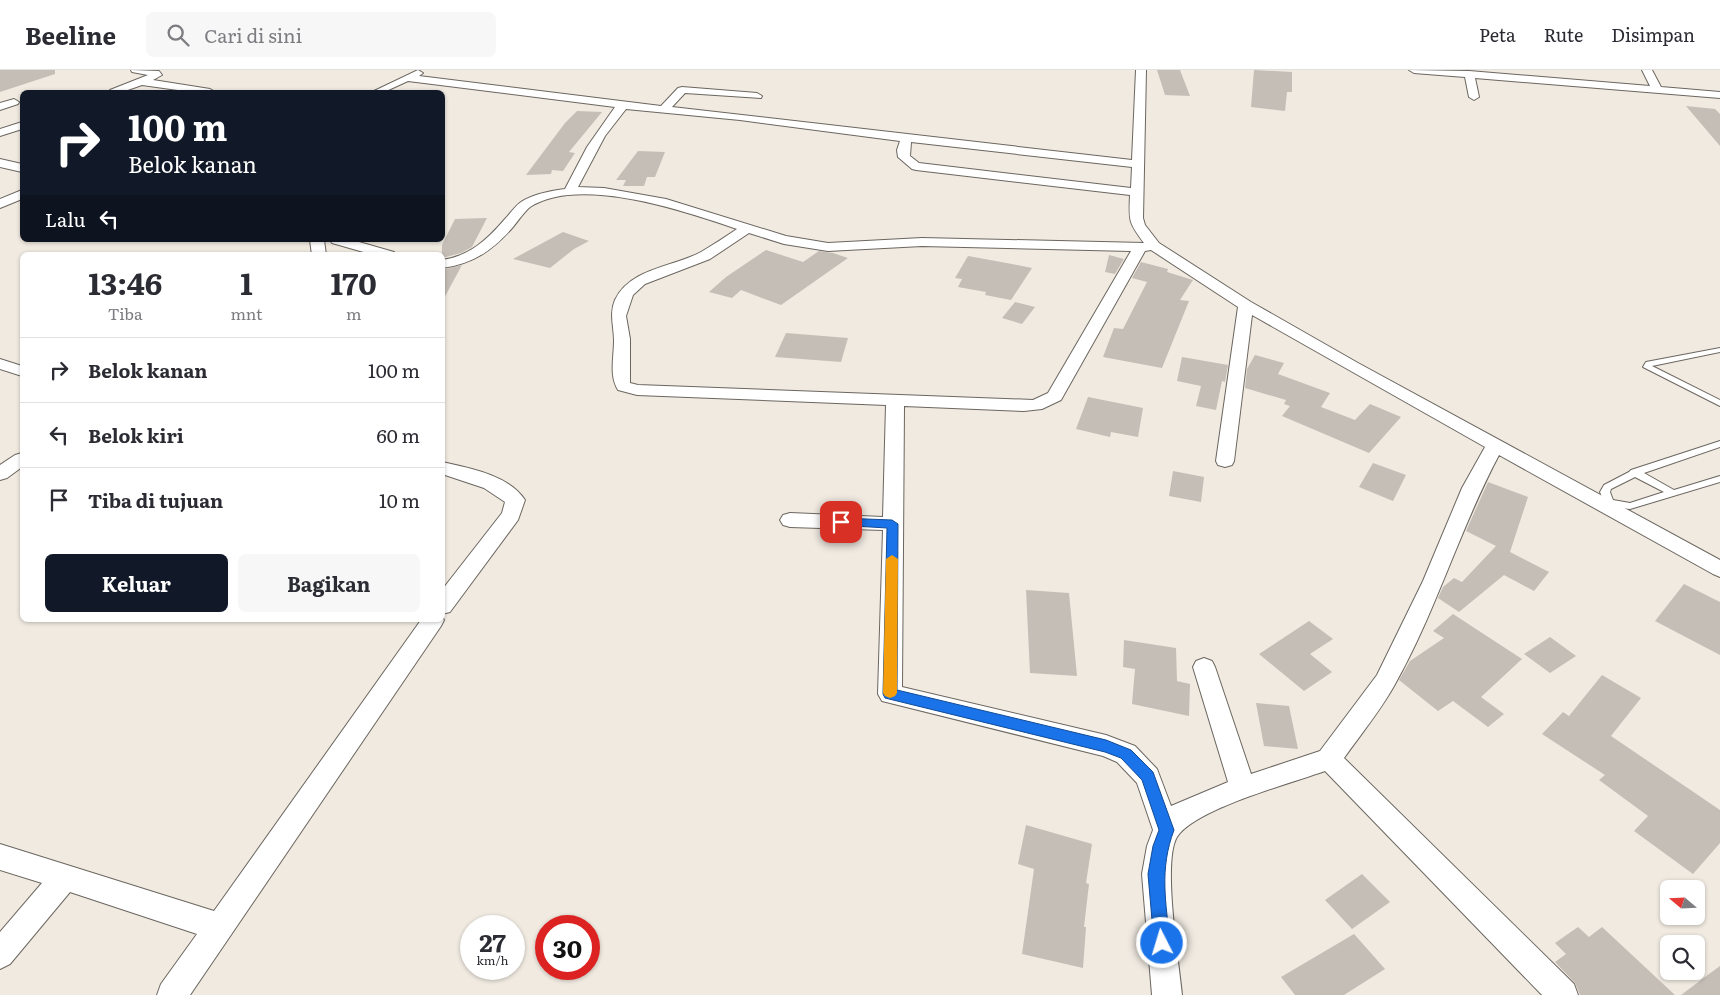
<!DOCTYPE html>
<html lang="id">
<style>
body{margin:0;font-family:Literata,serif;background:#f7f7f7;color:#2b2b33;height:100vh;display:flex;flex-direction:column;font-size:19px;white-space:nowrap}
*{box-sizing:border-box;margin:0}
p{font-size:16px;color:#7c7c81}
.icon{flex:none;width:28px;height:28px;fill:none;stroke:currentColor;stroke-width:2;stroke-linecap:round;stroke-linejoin:round}
.map{position:relative;flex:1;overflow:hidden}
.details{position:absolute;left:20px;top:182px;width:425px;height:370px;display:flex;flex-direction:column;background:#fff;border-radius:8px;box-shadow:0 1px 4px #0004}
.details>*{flex:none}
.top-card{position:absolute;left:20px;top:20px;width:425px;height:152px;border-radius:8px;box-shadow:0 1px 4px #0004;background:#111827;color:#fff;overflow:hidden}
.needle{width:32px;rotate:289deg}
.fabs{position:absolute;left:1660px;top:810px;display:grid;gap:10px}
.fabs a{display:grid;place-items:center;width:45px;height:45px;border-radius:8px;background:#fff;box-shadow:0 1px 4px #0004;font-size:25px}
.speed{position:absolute;left:460px;top:845px;display:flex;gap:10px;font-size:25px;font-weight:700;text-align:center}
.speed>*{display:grid;place-content:center;width:65px;height:65px;border-radius:50%;background:#fff;box-shadow:0 1px 4px #0004;line-height:1}
.speed small{font-size:12px;font-weight:400}
.speed .limit{border:8px solid #d22;background:#fff;color:#111}
.pin{position:absolute;display:grid;place-items:center;width:42px;height:42px;color:#fff;margin:-21px;border-radius:10px;box-shadow:0 2px 8px #0006}
.me{position:absolute;width:55px;margin:-28px;rotate:355deg;stroke-linejoin:round;filter:drop-shadow(0 0 4px #0008)}
.turn{display:flex;align-items:center;gap:18px;height:105px;padding:0 25px;font-size:22px}
.turn .icon{width:65px;height:65px;stroke-width:2.5}
.turn b{display:block;font-size:35px;line-height:42px}
.then{display:flex;align-items:center;height:48px;padding:0 25px;background:#0003;gap:10px;font-size:19px}
.eta{display:flex;justify-content:space-evenly;align-items:center;height:85px;text-align:center}
.eta b{font-size:30px;font-weight:700;line-height:35px}
.action{display:flex;gap:10px;margin-top:auto;padding:10px 25px}
.action a{flex:1;height:58px;border-radius:8px;background:#111827;color:#fff;font-size:20px;font-weight:700;line-height:58px;text-align:center}
.action a+a{background:#f7f7f7;color:#2b2b33}
ul{padding:0;list-style:none}
li{display:flex;align-items:center;gap:15px;height:65px;padding:0 25px;border-top:1px solid #e1e1e2}
li div{flex:1}
li b{display:block;font-size:19px}
li em{font-style:normal}
header{display:flex;align-items:center;gap:30px;box-sizing:border-box;height:70px;padding:0 25px;background:#fff;border-bottom:1px solid #e1e1e2}
header strong{font-size:24px}
nav{display:flex;gap:28px;margin-inline-start:auto;font-size:18px}
.search{width:350px;height:45px;background:#f7f7f7;display:flex;align-items:center;gap:12px;box-sizing:border-box;padding:0 18px;border-radius:8px;color:#7c7c81;font-size:19px}
.map>svg:first-child{display:block}
</style>
<header>
<strong>Beeline</strong>
<div class="search"><svg class="icon" aria-label="search" viewBox="0 0 24 24"><circle cx="10" cy="10" r="6"/><path d="M15 15l6 6"/></svg>Cari di sini</div>
<nav><a>Peta</a><a>Rute</a><a>Disimpan</a></nav>
</header>
<div class="map">
<svg width="1720" height="925" viewBox="0 0 1720 925">
<rect width="100%" height="100%" fill="#f0eae1"/>
<path fill="#c4beb6" d="M0,0H55V4L0,22Z
M1157,0H1180L1190,26L1165,25Z
M1254,0L1292,2V22H1287L1285,41L1251,37Z
M1686,36L1715,39L1720,44V76Z
M577,41L602,42L569,82L575,83L563,101L552,100L551,104L526,105L565,53Z
M638,81L665,82L655,107H647L644,116H623L626,110H616Z
M487,148L472,177L461,183L442,188V175L455,149Z
M563,162L589,171L574,179L550,198L513,189Z
M766,180L803,192L819,181L833,183L848,188L781,235L741,220L732,228L709,222L726,207Z
M1109,185L1124,189L1115,204L1105,202Z
M968,186L1012,194L1032,198L1011,230L985,225L986,222L958,217L962,209L955,208Z
M1141,192L1168,199L1167,202L1193,210L1180,230L1189,231L1162,298L1103,287L1114,258L1123,259L1147,212L1132,208Z
M462,195L442,232V200Z
M1015,232L1035,237L1022,254L1002,248Z
M786,263L848,268L841,292L775,287Z
M1255,285L1284,293L1278,304L1330,323L1321,337L1355,350L1370,334L1401,347L1369,383L1282,346L1290,336L1284,334L1286,330L1245,318L1247,299Z
M1182,287L1228,295L1225,312L1222,311L1216,340L1196,336L1201,316L1177,311Z
M1088,327L1143,338L1138,367L1111,362L1110,367L1076,359Z
M1373,393L1406,405L1393,431L1359,417Z
M1173,401L1204,407L1201,432L1169,426Z
M1488,412L1528,427L1510,482L1549,502L1534,521L1504,505L1459,542L1438,528L1443,517L1454,508L1462,512L1496,476L1466,461Z
M1684,514L1720,532V585L1655,551Z
M1026,520L1069,523L1077,606L1030,603Z
M1453,544L1522,589L1481,627L1504,644L1488,657L1453,631L1438,641L1399,610L1410,591L1444,568L1433,561Z
M1309,551L1333,569L1310,584L1332,602L1304,621L1259,584Z
M1550,567L1576,586L1550,603L1524,584Z
M1124,570L1176,578L1177,611L1190,614L1189,646L1132,634L1135,599L1123,597Z
M1602,605L1641,628L1611,666L1720,740V773L1693,804L1634,761L1648,746L1599,710L1605,705L1542,664L1563,642L1569,646Z
M1256,633L1289,636L1298,679L1264,676Z
M1026,755L1092,774L1086,813L1089,814L1084,857H1086L1083,898L1022,884L1034,799L1018,794Z
M1362,804L1390,832L1352,859L1325,830Z
M1578,857L1589,867L1602,857L1675,925H1580L1575,913L1555,892L1566,884L1555,873Z
M1354,864L1385,899L1344,925H1295L1281,907Z
M1720,896V925H1681L1705,907Z"/>
<g fill="none" stroke-linecap="round" stroke-linejoin="round">
<defs>
<path id="service" d="M1720,278V282L1652,296L1720,330V336L1643,297L1646,292Z
M1720,371V377L1644,403L1674,420L1720,406V412L1630,439L1611,437L1605,439L1600,436L1604,432L1600,422L1604,415L1629,402L1631,400ZM1635,407L1664,422L1630,433L1613,430L1610,422L1611,419Z"/>
<path id="minor" d="M131,0L159,1L162,5L153,10L210,19L215,22H192L142,15L122,22H109L110,20L148,5L132,2Z
M418,0L423,3L419,6L661,36L678,18L682,17L757,23L762,26L761,28L685,23L672,37L1132,90L1136,0H1146L1143,148L1145,155L1159,173L1251,232L1358,293L1720,490V507L1713,504L1499,385C1459,460 1436,542 1394,616C1380,641 1361,664 1344,688L1574,914L1578,925H1542L1325,701C1292,713 1194,739 1177,767C1162,792 1179,892 1182,925H1152L1142,804L1147,776L1153,760L1137,713L1117,692L1103,686L882,631L878,624L883,460L790,457L783,455L780,450L783,445L790,443L883,447L886,335L637,325L618,320C609,306 614,287 614,271C614,256 609,244 615,230C630,198 674,197 701,182C713,175 725,167 737,159C685,141 579,105 530,137C524,142 518,151 513,157C493,180 473,194 442,198V190C470,186 488,169 505,149C510,144 515,136 521,132C533,124 550,121 565,119L587,77L615,37L408,11L384,22H372ZM626,39L740,50L900,71L897,80L898,87L912,99L916,100L1130,125C1129,150 1128,152 1144,173L922,168L828,173L786,166L666,129L604,118L578,117L605,66ZM911,72L1132,97L1131,118L919,93L910,86ZM749,163L784,174L828,181L922,176L1131,181L1048,323L1033,330L638,315L630,313V269L626,246L633,225L645,214L710,189ZM1151,180L1238,237L1216,391L1218,395L1225,397L1232,395L1234,391L1252,245L1485,377L1462,418L1423,511L1377,605L1320,681L1251,704L1215,597L1212,591L1204,588L1196,591L1193,597L1228,712L1171,736L1157,699L1135,676L1106,665L902,617L904,336L1024,341L1042,339L1061,330L1145,181Z
M1409,0L1469,1L1650,16L1642,0H1652L1661,17L1720,22V28L1475,8L1479,27L1474,30L1469,27L1465,7L1414,3Z
M14,29L19,32L18,34L0,40V33Z
M22,52V59L0,66V59Z
M0,89L22,94V102L0,97Z
M22,120V129L0,138V129Z
M310,170H324L326,185H312Z
M330,170H352L394,182L396,185H374L332,173Z
M0,289L22,296V306L0,299Z
M22,383V397L7,408L0,410V395L15,385Z
M442,392C469,398 509,405 525,430L518,450L450,542L442,544V520L502,443L505,432L484,418L442,404Z
M442,547L444,550L441,556L190,925H157L161,914L197,864L70,822L10,894L0,899V862L42,813L0,800V774L214,841L421,550H442Z"/>
</defs>
<use href="#service" stroke="#6b665f" stroke-width="2"/>
<use href="#minor" stroke="#6b665f" stroke-width="2"/>
<use href="#service" fill="#fff" fill-rule="evenodd"/>
<use href="#minor" fill="#fff" fill-rule="evenodd"/>
</g>
<path fill="#1a73e8" stroke="#114b97" d="M841,448L892,450L898,454L897,620L1106,670L1131,680L1153,702L1174,760C1159,800 1166,832 1170,873L1168,879L1162,881L1156,879L1154,873L1148,804L1153,776L1159,760L1142,710L1121,688L1105,682L885,628L883,624L887,458L837,455L836,452Z"/>
<path fill="#f59e0b" d="M892,485L898,489L897,623L895,626L890,628L885,626L883,623L886,489Z"/>
</svg>
<div class="fabs">
<a><svg class="needle" viewBox="-14 -14 28 28"><path d="M0-13l5 13h-10z" fill="#e53935"/><path d="M0 13l5-13h-10z" fill="#7c7c81"/></svg></a>
<a><svg class="icon" aria-label="search" viewBox="0 0 24 24"><circle cx="10" cy="10" r="6"/><path d="M15 15l6 6"/></svg></a>
</div>
<div class="speed"><div>27<small>km/h</small></div><div class="limit">30</div></div>
<div class="pin" style="left:841px;top:452px;background:#d93025"><svg class="icon" aria-label="arrive" viewBox="0 0 24 24"><path d="M6 21V4h12l-3 4 3 4H6"/></svg></div>
<svg class="me" style="left:1162px;top:873px" viewBox="-20 -20 40 40"><circle r="17" fill="#1a73e8" stroke="#fff" stroke-width="3"/><path d="M0-11L8 9 0 5-8 9z" fill="#fff"/></svg>
<div class="top-card">
<div class="turn"><svg class="icon" aria-label="right" viewBox="0 0 24 24"><path d="M7 20v-9h11M14 6l5 5-5 5"/></svg><div><b>100 m</b>Belok kanan</div></div>
<div class="then">Lalu<svg class="icon" aria-label="left" viewBox="0 0 24 24"><path d="M17 20v-9H6M10 6l-5 5 5 5"/></svg></div>
</div>
<section class="details">
<div class="eta">
<div><b>13:46</b><p>Tiba</p></div>
<div><b>1</b><p>mnt</p></div>
<div><b>170</b><p>m</p></div>
</div>
<ul>
<li><svg class="icon" aria-label="right" viewBox="0 0 24 24"><path d="M7 20v-9h11M14 6l5 5-5 5"/></svg><div><b>Belok kanan</b></div><em>100 m</em></li>
<li><svg class="icon" aria-label="left" viewBox="0 0 24 24"><path d="M17 20v-9H6M10 6l-5 5 5 5"/></svg><div><b>Belok kiri</b></div><em>60 m</em></li>
<li><svg class="icon" aria-label="arrive" viewBox="0 0 24 24"><path d="M6 21V4h12l-3 4 3 4H6"/></svg><div><b>Tiba di tujuan</b></div><em>10 m</em></li>
</ul>
<div class="action"><a>Keluar</a><a>Bagikan</a></div>
</section>
</div>
